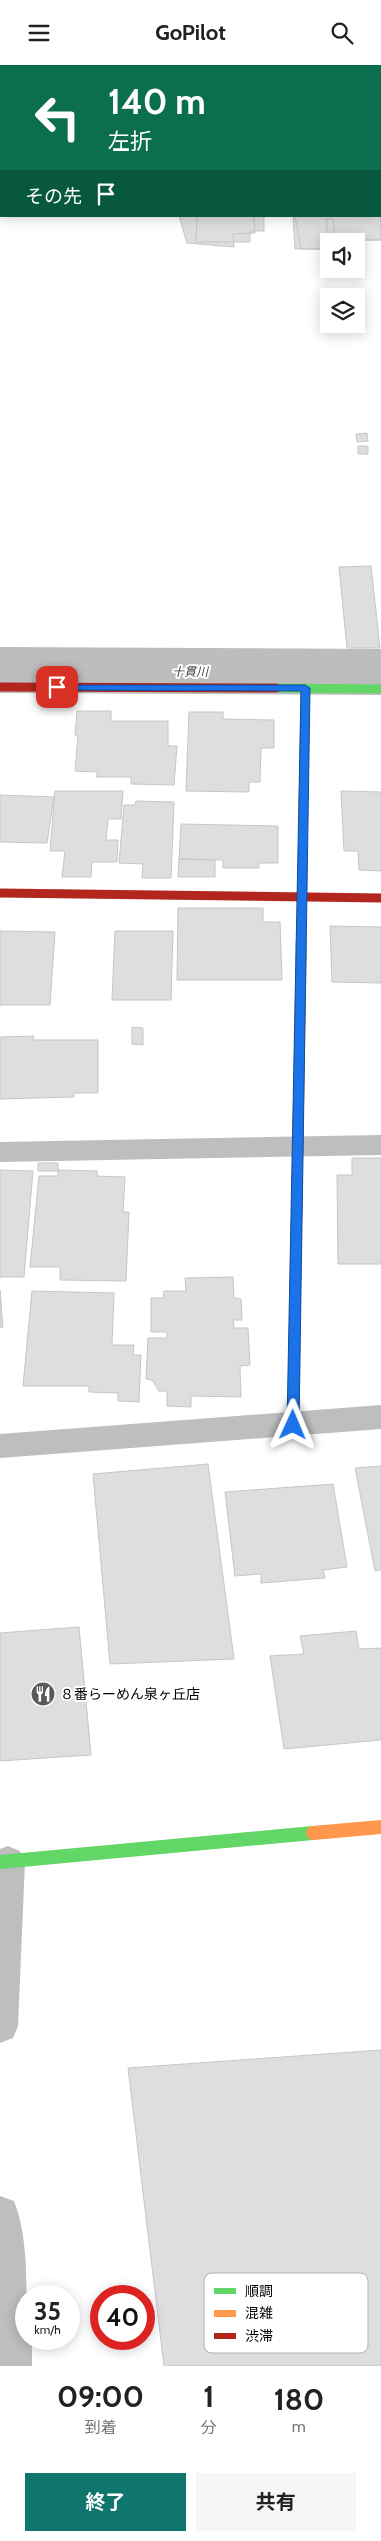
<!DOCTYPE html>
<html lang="ja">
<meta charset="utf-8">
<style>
body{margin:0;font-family:Cabin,"Noto Sans JP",sans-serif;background:#f6f6f6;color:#222;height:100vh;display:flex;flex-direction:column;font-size:19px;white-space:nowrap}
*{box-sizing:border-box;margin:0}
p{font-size:16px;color:#767676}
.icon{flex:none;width:28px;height:28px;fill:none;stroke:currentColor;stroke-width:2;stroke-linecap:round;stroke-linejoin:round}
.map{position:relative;height:2301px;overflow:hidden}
.side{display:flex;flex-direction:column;background:#fff;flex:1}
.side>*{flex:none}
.banner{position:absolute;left:0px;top:0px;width:381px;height:152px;box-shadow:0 2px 12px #0003;background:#0b6e4f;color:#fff;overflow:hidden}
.fabs{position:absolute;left:320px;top:168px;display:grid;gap:10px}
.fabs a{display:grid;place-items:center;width:45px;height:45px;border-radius:0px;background:#fff;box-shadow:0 2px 12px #0003;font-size:25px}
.speed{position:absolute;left:15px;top:2220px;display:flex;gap:10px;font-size:25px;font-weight:700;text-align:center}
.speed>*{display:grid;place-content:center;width:65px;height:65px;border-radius:50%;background:#fff;box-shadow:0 2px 12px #0003;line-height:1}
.speed small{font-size:12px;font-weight:400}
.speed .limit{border:8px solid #d22;background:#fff;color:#111}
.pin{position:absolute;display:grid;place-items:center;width:42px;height:42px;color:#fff;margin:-21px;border-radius:10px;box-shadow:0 2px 8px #0006}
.me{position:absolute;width:55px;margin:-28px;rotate:1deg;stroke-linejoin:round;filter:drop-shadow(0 0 4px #0008)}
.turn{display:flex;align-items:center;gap:18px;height:105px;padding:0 25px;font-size:22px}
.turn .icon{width:65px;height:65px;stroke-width:2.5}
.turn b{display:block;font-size:35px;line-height:42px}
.then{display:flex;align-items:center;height:48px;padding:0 25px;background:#0003;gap:10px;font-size:19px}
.eta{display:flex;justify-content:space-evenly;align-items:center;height:85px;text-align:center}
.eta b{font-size:30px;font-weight:700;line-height:35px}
.cta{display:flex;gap:10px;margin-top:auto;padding:10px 25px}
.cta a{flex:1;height:58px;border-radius:0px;background:#0f766e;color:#fff;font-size:20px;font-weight:700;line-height:58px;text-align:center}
.cta a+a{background:#f6f6f6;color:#222}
header{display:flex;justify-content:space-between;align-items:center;height:65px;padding:0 25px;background:#fff;font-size:22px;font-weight:700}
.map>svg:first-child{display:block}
</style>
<header><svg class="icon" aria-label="menu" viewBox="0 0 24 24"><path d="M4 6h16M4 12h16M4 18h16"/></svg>GoPilot<svg class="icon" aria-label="search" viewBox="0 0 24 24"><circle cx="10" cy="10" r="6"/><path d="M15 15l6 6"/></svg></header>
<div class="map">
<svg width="381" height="2301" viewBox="0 0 381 2301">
<rect width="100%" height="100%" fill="#fff"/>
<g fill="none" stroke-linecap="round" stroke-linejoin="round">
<path fill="#bdbdbd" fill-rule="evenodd" d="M0,582L381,584V630L0,628Z"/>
</g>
<path fill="#dedede" stroke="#c6c6c6" d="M0,0H245L1,1V47Z
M0,0H261V1H1V143Z
M380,8H381V96H380Z
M380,9H381V95H380Z
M380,115L381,175H334L329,176V184H301L295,151H380Z
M380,116L381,175H335L333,154H326L329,184H295L293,151H380Z
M179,151H254L255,168L233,169L234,182L187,178Z
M197,151H264V166H250V177H196Z
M367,368L368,376L357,377L356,369Z
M358,381H368V389H358Z
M371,501L380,583H347L339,502Z
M77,646H111V656H168V681H177L174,720L131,719V712H96L98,707L75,706L78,670H75Z
M189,647H223V654L274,655V683H261L260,717H249V727L186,726Z
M55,726H123L121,754H108L106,775H118L117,797H92L91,812H62L65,786H50Z
M341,726L381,727V806L359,805L358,786H344Z
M0,730L54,732L47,778L0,777Z
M136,736L174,737L171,813H142L143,799L119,798L124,740H135Z
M181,759L278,761V798H259V803H223V795L179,794Z
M179,794L215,795V812H178Z
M178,843H263V857H280L282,915H177Z
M330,861L381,862V918L332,917Z
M0,866L55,867L50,940H0Z
M115,866H173L171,935H112Z
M132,962L143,963V980L132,979Z
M34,971L33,975H98V1028H74V1032L0,1034V972Z
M352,1093H381V1199H338L337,1110H352Z
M38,1098H58V1106H38Z
M0,1105L33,1106L24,1212H0Z
M58,1105L97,1106V1111L125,1112L123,1147H129L126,1216L60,1215V1202H30L39,1111H58Z
M233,1212L234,1233L241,1234L242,1255H233L234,1263H248L250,1300L240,1301L241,1332L191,1331V1342L167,1341V1326H159L152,1315L146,1314L148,1273H167V1267H151V1233H163L164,1226H186L185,1213Z
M0,1225L3,1262L0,1263Z
M32,1226L114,1228L112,1280H134L133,1290H141L139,1337L118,1336V1328L89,1327V1321H23Z
M208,1399L234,1594L110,1599L93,1409Z
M381,1401V1505L375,1506L355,1403Z
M333,1419L347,1502L323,1505L325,1513L261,1518V1509L235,1511L225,1427Z
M79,1562L91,1690L0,1696V1568Z
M356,1566L359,1584L381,1583V1675L284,1684L270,1591L304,1589L300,1571Z
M381,1985V2301H164L128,2003Z"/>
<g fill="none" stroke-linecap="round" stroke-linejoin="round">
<path fill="#bebebe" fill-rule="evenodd" d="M381,1070V1090L0,1097V1077Z
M381,1340V1364L0,1393V1369Z
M8,1781L20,1786L25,1797L18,1961L13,1973L0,1978V1784Z
M0,2131L14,2136C30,2176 26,2233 26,2274H32V2301H0Z"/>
<path stroke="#63d668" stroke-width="9" d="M276,623L381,624
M301,880L305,623"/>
<path stroke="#63d668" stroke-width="11" d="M301,894V878"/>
<path stroke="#63d668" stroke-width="14" d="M0,1797L313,1768"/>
<path stroke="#ff974d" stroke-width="11" d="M297,1128L301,894"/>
<path stroke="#ff974d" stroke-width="14" d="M313,1768L381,1762"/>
<path stroke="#b3261e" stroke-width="9" d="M0,622L276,623
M0,828L381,833"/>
<path stroke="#b3261e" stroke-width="11" d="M293,1359L297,1128"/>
</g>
<path fill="#1a73e8" stroke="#114b97" d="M54,620H305L310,623L299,1360L293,1364L287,1360L301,626L57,625L54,624Z"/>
<defs>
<symbol id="restaurant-disc" viewBox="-11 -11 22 22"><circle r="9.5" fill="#595959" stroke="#fff"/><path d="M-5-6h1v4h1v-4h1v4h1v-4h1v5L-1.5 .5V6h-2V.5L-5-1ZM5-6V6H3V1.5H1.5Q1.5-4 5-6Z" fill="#fff"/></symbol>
</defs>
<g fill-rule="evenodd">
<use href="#restaurant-disc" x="29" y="1615" width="28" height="28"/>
</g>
<g text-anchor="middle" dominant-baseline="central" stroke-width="4" stroke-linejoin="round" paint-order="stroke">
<g font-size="12" font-style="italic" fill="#424242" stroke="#fff">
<text x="190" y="606">十貫川</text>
</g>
<g font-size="14" fill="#000" stroke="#fff" text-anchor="start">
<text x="60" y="1629">８番らーめん泉ヶ丘店</text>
</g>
</g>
<rect x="204" y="2208" width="164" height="80" rx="8" fill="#fff" stroke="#b2b2b2" stroke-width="1"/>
<rect x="214" y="2223" width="22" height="6" fill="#63d668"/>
<rect x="214" y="2245" width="22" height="7" fill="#ff974d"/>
<rect x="214" y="2268" width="22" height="6" fill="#b3261e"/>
<g font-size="14" fill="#000">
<text x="245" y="2231">順調</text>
<text x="245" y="2253">混雑</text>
<text x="245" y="2276">渋滞</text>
</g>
</svg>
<div class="fabs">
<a><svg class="icon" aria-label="sound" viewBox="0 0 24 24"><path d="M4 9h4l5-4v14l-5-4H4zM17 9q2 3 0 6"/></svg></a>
<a><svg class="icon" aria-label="layers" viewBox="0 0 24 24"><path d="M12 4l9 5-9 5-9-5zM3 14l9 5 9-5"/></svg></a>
</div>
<div class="speed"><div>35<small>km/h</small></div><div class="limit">40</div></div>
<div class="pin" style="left:57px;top:622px;background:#d93025"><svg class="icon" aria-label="arrive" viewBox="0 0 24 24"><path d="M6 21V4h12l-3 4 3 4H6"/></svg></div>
<svg class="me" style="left:293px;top:1360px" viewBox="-20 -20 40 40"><path d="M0-17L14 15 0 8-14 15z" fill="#1a73e8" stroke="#fff" stroke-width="4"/></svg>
<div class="banner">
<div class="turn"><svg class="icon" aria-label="left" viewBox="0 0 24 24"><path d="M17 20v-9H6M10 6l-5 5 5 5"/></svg><div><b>140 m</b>左折</div></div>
<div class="then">その先<svg class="icon" aria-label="arrive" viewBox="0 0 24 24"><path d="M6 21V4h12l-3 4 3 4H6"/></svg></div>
</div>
</div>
<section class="side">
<div class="eta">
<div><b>09:00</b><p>到着</p></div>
<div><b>1</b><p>分</p></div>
<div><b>180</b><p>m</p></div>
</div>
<div class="cta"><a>終了</a><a>共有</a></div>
</section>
